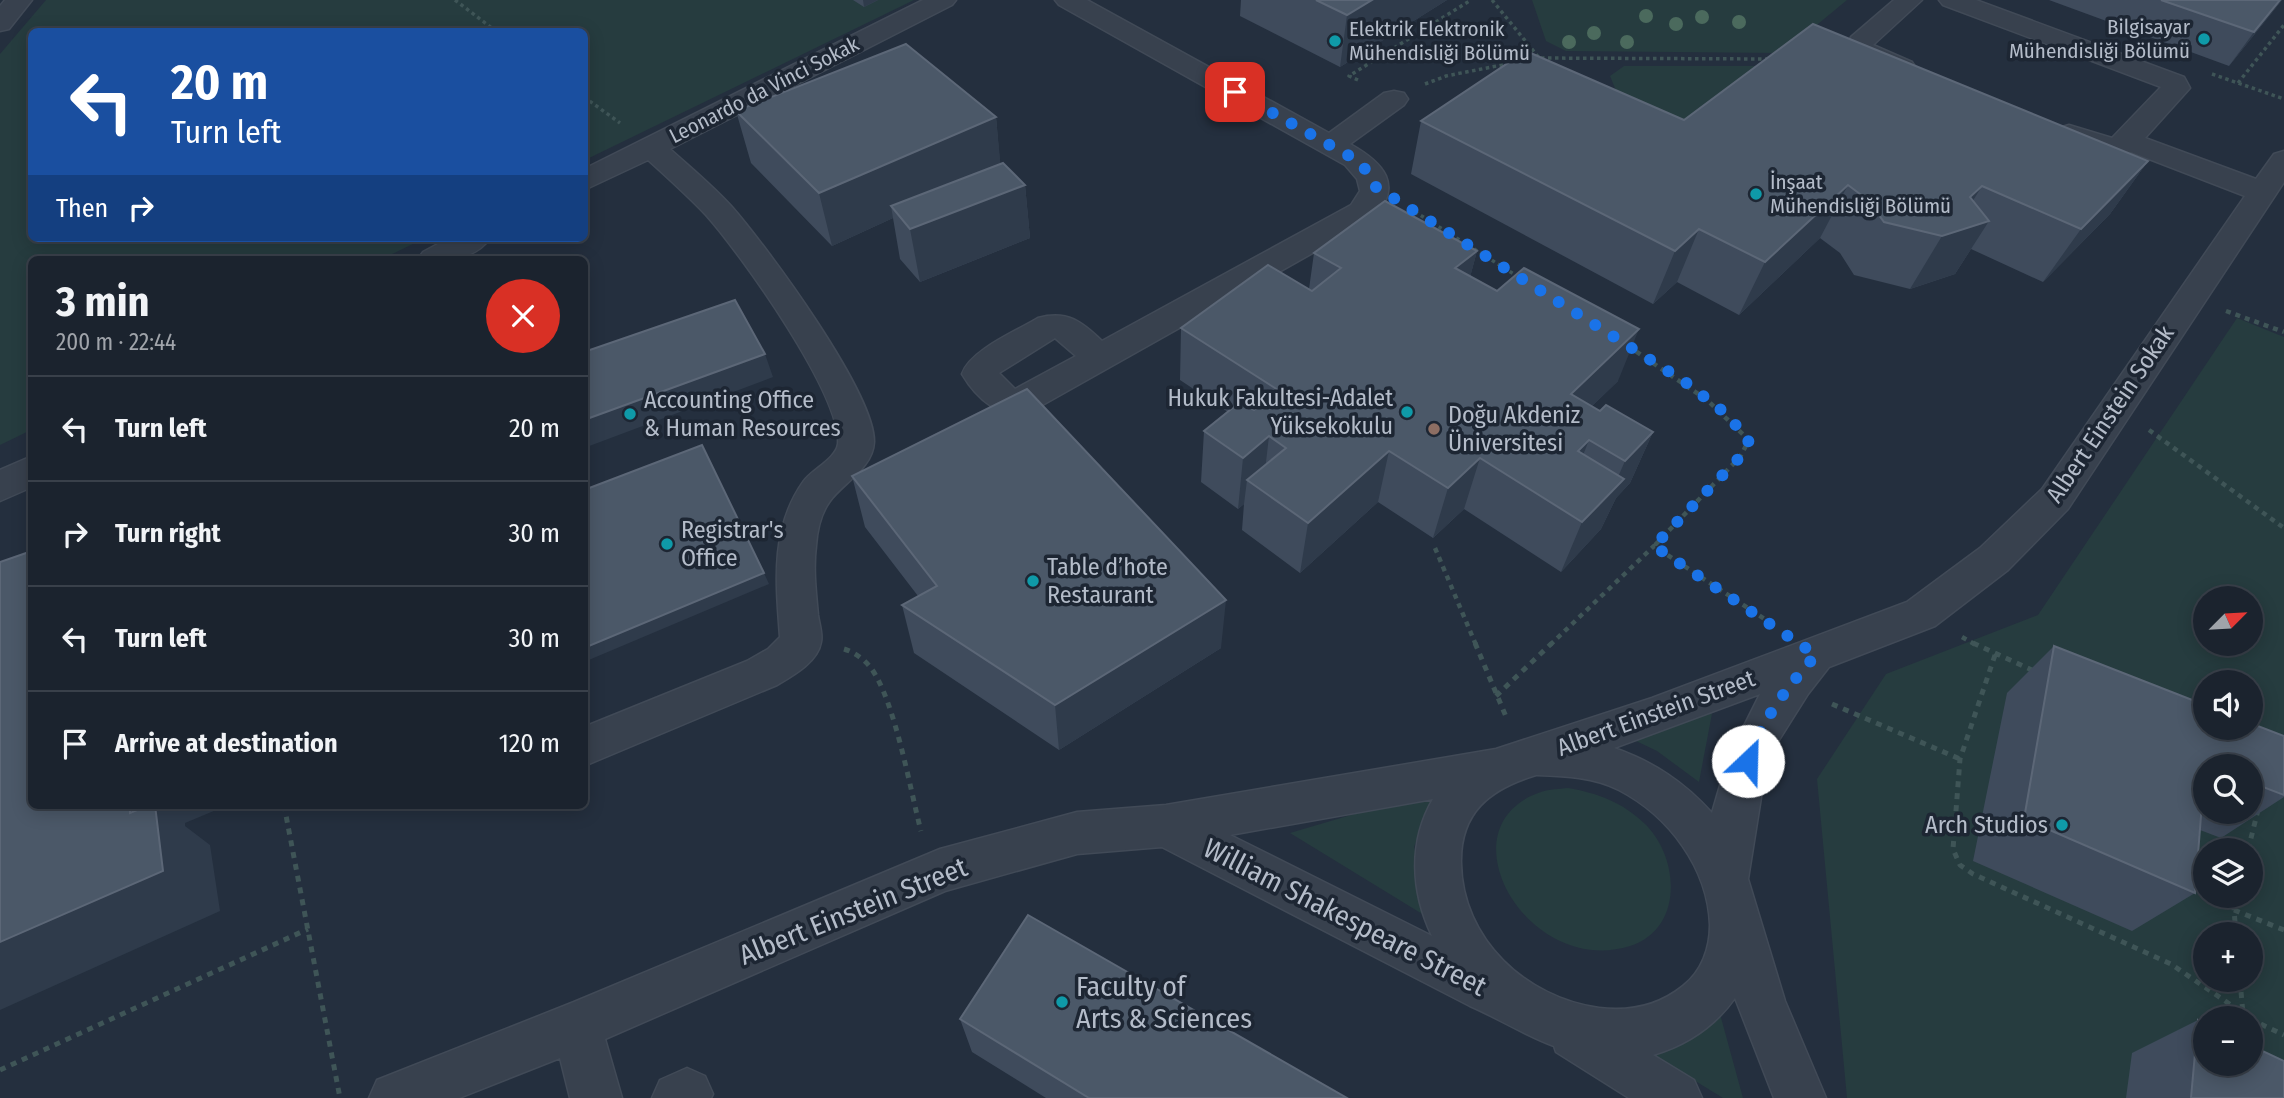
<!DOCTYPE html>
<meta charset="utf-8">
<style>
body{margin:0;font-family:"Fira Sans Condensed",sans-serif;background:#282f3a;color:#f1f3f6;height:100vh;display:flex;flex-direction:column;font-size:26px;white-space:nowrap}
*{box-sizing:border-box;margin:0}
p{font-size:23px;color:#a0a4aa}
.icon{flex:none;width:38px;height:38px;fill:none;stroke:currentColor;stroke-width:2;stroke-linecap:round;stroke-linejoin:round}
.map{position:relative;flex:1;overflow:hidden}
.details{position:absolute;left:28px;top:256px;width:560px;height:553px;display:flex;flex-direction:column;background:#1b232e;border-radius:10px;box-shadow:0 4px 18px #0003,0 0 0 2px #39404a}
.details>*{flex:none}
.top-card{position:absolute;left:28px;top:28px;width:560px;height:214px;border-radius:10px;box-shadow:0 4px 18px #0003,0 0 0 2px #39404a;background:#1a4fa0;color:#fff;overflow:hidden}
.needle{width:46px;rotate:66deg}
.fabs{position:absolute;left:2193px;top:586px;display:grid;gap:14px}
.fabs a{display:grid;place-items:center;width:70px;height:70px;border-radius:50%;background:#1b232e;box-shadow:0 4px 18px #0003,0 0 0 2px #39404a;font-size:35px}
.pin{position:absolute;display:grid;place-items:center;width:60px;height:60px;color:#fff;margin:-30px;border-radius:14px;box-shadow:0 4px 10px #0006}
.me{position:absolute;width:77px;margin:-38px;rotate:24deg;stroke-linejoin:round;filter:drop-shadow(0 0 5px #0008)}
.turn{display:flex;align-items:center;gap:24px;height:147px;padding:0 28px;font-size:32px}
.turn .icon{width:91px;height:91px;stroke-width:2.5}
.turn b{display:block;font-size:49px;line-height:60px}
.then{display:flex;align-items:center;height:66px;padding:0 28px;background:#0003;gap:14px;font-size:26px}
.round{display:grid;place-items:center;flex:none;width:74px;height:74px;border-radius:37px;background:#282f3a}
.headline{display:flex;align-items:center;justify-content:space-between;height:119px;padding:0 28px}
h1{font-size:42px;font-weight:700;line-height:52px}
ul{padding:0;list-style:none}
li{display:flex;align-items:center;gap:21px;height:105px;padding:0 28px;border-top:2px solid #39404a}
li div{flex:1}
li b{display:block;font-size:26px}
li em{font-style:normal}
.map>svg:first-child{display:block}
</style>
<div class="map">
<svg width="2284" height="1098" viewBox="0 0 2284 1098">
<rect width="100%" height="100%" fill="#242f3e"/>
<path fill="#263c3f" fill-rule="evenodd" d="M46,0H914L585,160L584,32H32V238H425L382,259H32L31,430L0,445V54Z
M1532,0H1847L1783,53L1566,51L1546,41Z
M1624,66H1759L1662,149L1634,135L1610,76Z
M2237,318L2284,337V1098H1847L1817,779L1886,674L2038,615ZM2205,598H2250V644H2205ZM2205,682H2250V728H2205ZM2205,766H2250V812H2205ZM2205,850H2250V896H2205ZM2205,934H2250V980H2205ZM2205,1018H2250V1064H2205Z
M1714,703L1699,782L1657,751L1611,729Z
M1568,788C1597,793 1622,802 1644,823C1680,857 1684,929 1630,946C1527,978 1440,826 1541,792C1549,789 1560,789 1568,788Z
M1436,790L1414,847L1437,923L1290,833Z
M1717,1003L1743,1098H1723L1640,1047Z"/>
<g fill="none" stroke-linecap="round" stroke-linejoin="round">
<defs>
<path id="minor" d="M5,0H32L9,29L0,31V6Z
M923,0H956L952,5L670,149C691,168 713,186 732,207C767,247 875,393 874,442C873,468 843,483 830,501C821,513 817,531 816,546C813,569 816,593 818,615C819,623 823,634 821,642C818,662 792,676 777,685L584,766V727L747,661L768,649L780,637C776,583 770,529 803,482C811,470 836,459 838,444C842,395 740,253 706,215C688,196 668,178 648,160L584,190V169Z
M1055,0H1087L1329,133L1384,93L1394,91L1404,93L1408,99L1404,105L1350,144C1384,163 1404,185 1373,219L1030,412C1001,421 976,398 962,374C970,350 1017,331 1038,318C1068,310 1082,322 1102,341L1351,205L1360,191L1357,179L1345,165L1059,5ZM1055,338L1076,356L1015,389L999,373Z
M1894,0H1922L1873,45L1912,62L1916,68L1912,74C1891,79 1859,64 1847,47L1851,37Z
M1939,0H1976L2184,77L2190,88L2145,138L2256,179L2274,154L2284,151V182L2068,509L2008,570L1935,626L1829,667L1808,694L1779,740L1763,785L1748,879L1785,1001L1826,1098H1774L1735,998C1715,1026 1687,1045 1653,1055L1694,1080L1702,1098H1629L1556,1052L1554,1046C1524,1035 1498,1018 1470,1006L1162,847L1077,854L945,891L605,1039L622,1098H570L560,1058L459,1098H369L377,1080L574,1002L940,849L1077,812L1166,805L1496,749L1652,698L1907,602L1980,548L2042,489L2245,196L2131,152C2113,161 2066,150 2055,134L2059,128L2069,125L2112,138L2161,87L1943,5ZM1760,694L1728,758L1712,813C1684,782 1654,762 1614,748ZM1536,775C1564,776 1594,777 1619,790C1669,816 1708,868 1710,925C1710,948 1702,971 1683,986C1658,1006 1631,1012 1599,1008C1526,998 1462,939 1461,863C1460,812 1490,789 1536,775ZM1433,799C1408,842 1411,892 1432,936L1230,835Z
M449,238H490C474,262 443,259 418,259L423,252Z
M32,456V487L0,501V470Z
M687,1068L705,1076L713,1094L711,1098H652L660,1080Z"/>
</defs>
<use href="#minor" stroke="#414a57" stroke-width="3"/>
<path stroke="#3f5557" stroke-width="3.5" stroke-dasharray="3.5 3.5" stroke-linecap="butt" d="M455,0L497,32
M1492,0L1540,59
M1534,58L1770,59
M2212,74L2284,99
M1358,80L1349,76L1471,0
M2238,83L2284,25
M1425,84L1446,76L1512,63
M584,97L620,123
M1409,208L1520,278"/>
<path stroke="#3f5557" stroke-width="4.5" stroke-dasharray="5 5" stroke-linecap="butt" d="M2226,311L2284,332
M1628,346L1707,400L1749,440L1740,457L1654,546
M2149,430L2284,528
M1435,548L1476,645
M1962,637L1976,645
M1550,645L1654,546L1775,626"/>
<path stroke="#3f5557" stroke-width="5" stroke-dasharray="6 6" stroke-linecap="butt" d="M1475,643L1507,719
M1973,643L2036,672
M844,649C854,652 864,659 871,668C895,701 910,789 921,831
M1995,655L1960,759L1953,849L1960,865L1973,874L2171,964L2250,1018
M1496,696L1552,643
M1832,704L1960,759
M284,805L340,1098
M2248,850L2258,810
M2234,910L2284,930
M2236,934L2234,910L2237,896
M2240,980L2243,1014
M2250,1019L2284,1035
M0,1070L308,929"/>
<use href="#minor" fill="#38414e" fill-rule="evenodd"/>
</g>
<g fill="#4b6a5d">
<circle cx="1646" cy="16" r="7"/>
<circle cx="1702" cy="17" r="7"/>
<circle cx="1739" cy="22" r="7"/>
<circle cx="1676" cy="24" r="7"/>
<circle cx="1594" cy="33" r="7"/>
<circle cx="1569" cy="42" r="7"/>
<circle cx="1627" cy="42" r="7"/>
</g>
<path fill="#3f4b5c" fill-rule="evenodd" d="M853,0H878L864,7Z
M1241,0H1447L1340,67L1240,16Z
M2049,0H2282L2229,66Z
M736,111L996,117L1000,164L1025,185L1030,238L920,282L900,259L893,218L832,246L751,163Z
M1684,120L2148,161L2110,214L2043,282L1971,249L1955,274L1910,289L1854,275L1840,253L1820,238L1739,315L1677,282L1653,304L1411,174L1421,121Z
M1477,251L1470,277L1618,381L1592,406L1600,411L1653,432L1630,483L1616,498L1601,529L1561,572L1464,509L1433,538L1378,502L1300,573L1242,530L1244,504L1238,509L1201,482L1204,431L1228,412L1180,380L1181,328L1309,289L1314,253Z
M852,476L1221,648L1059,750L914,653L902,605L918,596L865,527Z
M2054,646L2284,736V797L2221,838L2200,830L2195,893L2132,931L1973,861L2007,693ZM2205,766H2250V812H2205Z
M960,1019L1347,1098H1046L972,1052Z
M2198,1020L2284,1098H2126L2132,1053Z"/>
<path fill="#2f3b4b" d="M863,0H878L864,7Z
M1372,0H1447L1340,67L1347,15Z
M2280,0H2282L2272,13L2229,66L2254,32Z
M996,117L1001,170L891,206L893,218L832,246L819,193Z
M2148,161L2110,214L2043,282L2081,229Z
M1025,185L1030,238L920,282L910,229Z
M1848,185L1820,238L1739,315L1765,262Z
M1982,186L1953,233L1989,221L1955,274L1910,289L1942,236L1970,197Z
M1699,229L1677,282L1653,304L1675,251Z
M1477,251L1463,304L1455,268Z
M1639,329L1618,381L1551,446L1571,394Z
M765,354L773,377L584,448V420Z
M1653,432L1630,483L1616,498L1601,529L1561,572L1582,522L1611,493L1625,461Z
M1269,436L1263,488L1247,480L1244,504L1238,509L1243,458Z
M1589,440L1569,491L1578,451Z
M1389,451L1378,502L1300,573L1308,523Z
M1480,458L1464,509L1433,538L1448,488Z
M764,573L769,584L584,662V648Z
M1226,600L1221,648L1059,750L1055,705Z
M130,805H228L185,823V826L210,845L220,911L0,1010V942L130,813Z"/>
<path fill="#4b5868" stroke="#5c6777" stroke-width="2" d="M1316,0H1372L1347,15Z
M2161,0H2280L2254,32Z
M1813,24L2148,161L2081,229L1982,186L1970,197L1989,221L1942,236L1884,222L1868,200L1848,185L1765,262L1699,229L1675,251L1421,121L1526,51L1684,120Z
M906,44L996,117L819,193L736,111Z
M1003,163L1025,185L910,229L891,206Z
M1385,201L1477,251L1455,268L1497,291L1524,268L1639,329L1571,394L1600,411L1606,405L1653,432L1625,461L1589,440L1578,451L1624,479L1582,522L1480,458L1448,488L1389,451L1308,523L1247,480L1286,448L1269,436L1243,458L1204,431L1240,402L1254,410L1278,390L1181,328L1268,265L1312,291L1341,268L1314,253Z
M735,300L765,354L584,420V352Z
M1027,389L1226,600L1055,705L902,605L937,586L852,476Z
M702,445L764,573L584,648V490Z
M32,551V805H130V813L149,805H155L163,871L0,942V562Z
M2054,646L2205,705V728H2250V723L2284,736V795L2250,782V766H2212L2205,764L2195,893L2024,819Z
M1028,915L1347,1098H1089L960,1019Z
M2198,1020L2205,1024V1064H2250V1045L2284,1061V1098H2191Z"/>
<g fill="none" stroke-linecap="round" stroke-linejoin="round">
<path stroke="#1a73e8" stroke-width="12" stroke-dasharray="0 21.6" d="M1235,92L1355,159L1369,173L1376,187L1684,381L1725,413L1749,440L1740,457L1654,546L1816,655C1788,686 1761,721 1748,761"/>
</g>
<g fill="#0f9aa8" stroke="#1d2633" stroke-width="2.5">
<circle cx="2204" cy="39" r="7"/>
<circle cx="1335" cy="41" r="7"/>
<circle cx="1756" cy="194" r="7"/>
<circle cx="1407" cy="412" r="7"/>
<circle cx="630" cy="414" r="7"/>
<circle cx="667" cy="544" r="7"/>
<circle cx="1033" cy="581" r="7"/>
<circle cx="2062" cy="825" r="7"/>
<circle cx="1062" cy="1002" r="7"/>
</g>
<circle fill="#8d6e63" stroke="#1d2633" stroke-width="2.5" cx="1434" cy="429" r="7"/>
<g text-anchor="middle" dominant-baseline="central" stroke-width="7" stroke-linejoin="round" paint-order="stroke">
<g font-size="21" fill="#b4bcc9" stroke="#1d2633" text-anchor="start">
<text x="2190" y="27" text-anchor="end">Bilgisayar<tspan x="2190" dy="24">Mühendisliği Bölümü</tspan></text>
<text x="1349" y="29">Elektrik Elektronik<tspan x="1349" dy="24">Mühendisliği Bölümü</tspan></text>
<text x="1770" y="182">İnşaat<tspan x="1770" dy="24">Mühendisliği Bölümü</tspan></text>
</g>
<g font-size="21" fill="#b4bcc9" stroke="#1d2633">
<text transform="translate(764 90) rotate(-27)">Leonardo da Vinci Sokak</text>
</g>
<g font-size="24" fill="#b4bcc9" stroke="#1d2633" text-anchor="start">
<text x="1393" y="398" text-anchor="end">Hukuk Fakultesi-Adalet<tspan x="1393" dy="28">Yüksekokulu</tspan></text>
<text x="644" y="400">Accounting Office<tspan x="644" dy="28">&amp; Human Resources</tspan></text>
<text x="1448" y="415">Doğu Akdeniz<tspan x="1448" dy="28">Üniversitesi</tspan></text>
<text x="681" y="530">Registrar's<tspan x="681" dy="28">Office</tspan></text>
<text x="1047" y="567">Table d’hote<tspan x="1047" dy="28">Restaurant</tspan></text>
<text x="2048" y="825" text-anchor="end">Arch Studios</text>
</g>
<g font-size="24" fill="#b4bcc9" stroke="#1d2633">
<text transform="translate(2110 414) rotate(-56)">Albert Einstein Sokak</text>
<text transform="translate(1656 713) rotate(-20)">Albert Einstein Street</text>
</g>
<g font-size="28" fill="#b4bcc9" stroke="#1d2633">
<text transform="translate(853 911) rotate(-22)">Albert Einstein Street</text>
<text transform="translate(1345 917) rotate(27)">William Shakespeare Street</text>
</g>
<g font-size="28" fill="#b4bcc9" stroke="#1d2633" text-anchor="start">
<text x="1076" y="986">Faculty of<tspan x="1076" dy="32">Arts &amp; Sciences</tspan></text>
</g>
</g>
</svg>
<div class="fabs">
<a><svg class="needle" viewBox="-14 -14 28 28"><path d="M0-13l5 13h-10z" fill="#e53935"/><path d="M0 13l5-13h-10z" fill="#a0a4aa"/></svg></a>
<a><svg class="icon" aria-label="sound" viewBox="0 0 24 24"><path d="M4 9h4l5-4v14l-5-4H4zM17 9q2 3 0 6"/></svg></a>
<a><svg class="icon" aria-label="search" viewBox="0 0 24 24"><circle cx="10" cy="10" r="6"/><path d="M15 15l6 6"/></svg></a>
<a><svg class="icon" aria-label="layers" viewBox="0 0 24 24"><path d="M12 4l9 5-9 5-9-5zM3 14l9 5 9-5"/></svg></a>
<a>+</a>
<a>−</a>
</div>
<div class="pin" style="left:1235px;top:92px;background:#d93025"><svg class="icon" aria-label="arrive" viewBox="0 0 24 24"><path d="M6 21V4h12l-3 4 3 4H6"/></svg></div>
<svg class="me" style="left:1748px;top:761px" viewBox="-20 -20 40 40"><circle r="19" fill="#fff"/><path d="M0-13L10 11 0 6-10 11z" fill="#1a73e8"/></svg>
<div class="top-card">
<div class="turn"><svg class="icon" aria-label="left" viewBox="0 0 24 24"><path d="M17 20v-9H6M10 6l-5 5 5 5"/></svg><div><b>20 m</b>Turn left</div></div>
<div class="then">Then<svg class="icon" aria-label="right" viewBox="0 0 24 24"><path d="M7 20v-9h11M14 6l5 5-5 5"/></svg></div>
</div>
<section class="details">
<div class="headline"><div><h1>3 min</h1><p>200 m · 22:44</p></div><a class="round" style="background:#d93025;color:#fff"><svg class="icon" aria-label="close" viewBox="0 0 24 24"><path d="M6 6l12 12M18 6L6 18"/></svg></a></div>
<ul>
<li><svg class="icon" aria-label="left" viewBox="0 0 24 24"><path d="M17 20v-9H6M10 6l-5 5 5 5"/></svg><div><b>Turn left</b></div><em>20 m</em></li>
<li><svg class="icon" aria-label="right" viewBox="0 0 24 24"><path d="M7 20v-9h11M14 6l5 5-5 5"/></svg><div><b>Turn right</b></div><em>30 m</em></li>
<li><svg class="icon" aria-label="left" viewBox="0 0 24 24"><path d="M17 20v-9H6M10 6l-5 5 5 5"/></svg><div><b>Turn left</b></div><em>30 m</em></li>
<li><svg class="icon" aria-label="arrive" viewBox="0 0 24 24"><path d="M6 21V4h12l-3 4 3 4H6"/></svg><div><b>Arrive at destination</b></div><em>120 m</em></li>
</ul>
</section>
</div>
